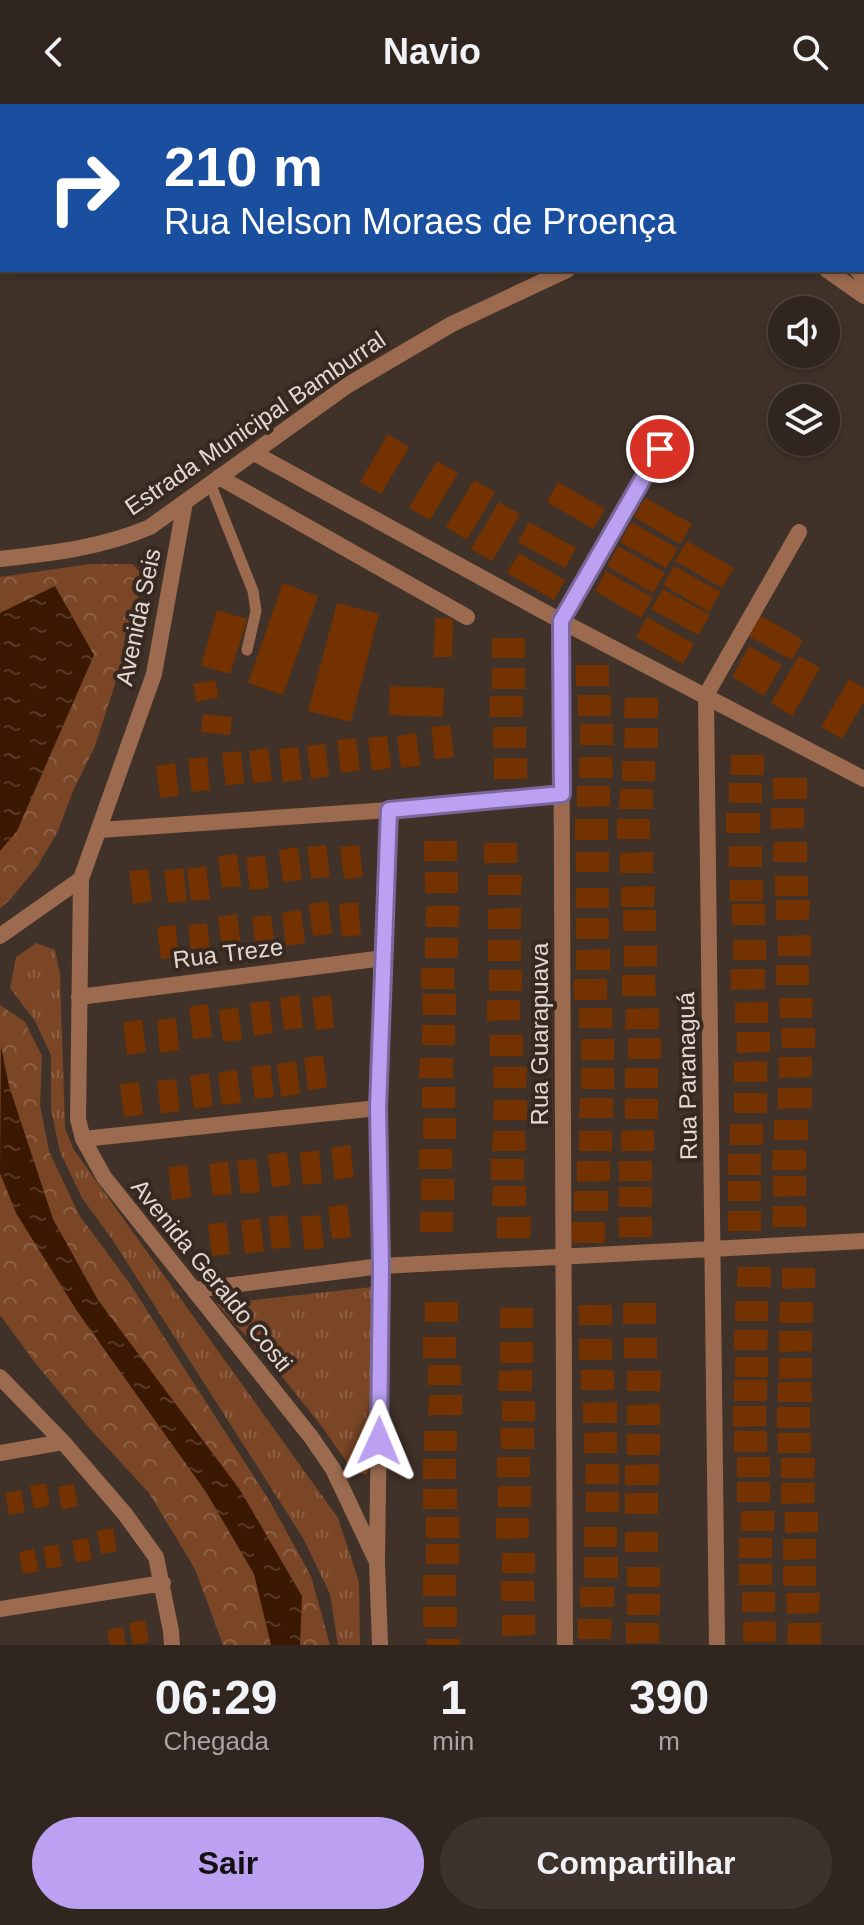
<!DOCTYPE html>
<html lang="pt">
<meta charset="utf-8">
<style>
body{margin:0;font-family:Helvetica,sans-serif;background:#3d322c;color:#f1f3f6;height:100vh;display:flex;flex-direction:column;font-size:30px;white-space:nowrap}
*{box-sizing:border-box;margin:0}
p{font-size:26px;color:#a8a5a4}
.icon{flex:none;width:44px;height:44px;fill:none;stroke:currentColor;stroke-width:2;stroke-linecap:round;stroke-linejoin:round}
.map{position:relative;height:1541px;overflow:hidden}
.panel{display:flex;flex-direction:column;background:#31261f;flex:1}
.panel>*{flex:none}
.guide{position:absolute;left:0px;top:0px;width:864px;height:168px;box-shadow:0 4px 12px #0003,0 0 0 2px #4c433d;background:#1a4fa0;color:#fff;overflow:hidden}
.fabs{position:absolute;left:768px;top:192px;display:grid;gap:16px}
.fabs a{display:grid;place-items:center;width:72px;height:72px;border-radius:50%;background:#31261f;box-shadow:0 4px 12px #0003,0 0 0 2px #4c433d;font-size:40px}
.pin{position:absolute;display:grid;place-items:center;width:68px;height:68px;color:#fff;margin:-34px;border:4px solid #fff;border-radius:50%;box-shadow:0 2px 8px #0007}
.me{position:absolute;width:88px;margin:-44px;rotate:1deg;stroke-linejoin:round;filter:drop-shadow(0 0 6px #0008)}
.turn{display:flex;align-items:center;gap:28px;height:168px;padding:0 32px;font-size:36px}
.turn .icon{width:104px;height:104px;stroke-width:2.5}
.turn b{display:block;font-size:56px;line-height:68px}
.eta{display:flex;justify-content:space-evenly;align-items:center;height:136px;text-align:center}
.eta b{font-size:48px;font-weight:700;line-height:56px}
.action{display:flex;gap:16px;margin-top:auto;padding:16px 32px}
.action a{flex:1;height:92px;border-radius:48px;background:#bca0f2;color:#111;font-size:32px;font-weight:700;line-height:92px;text-align:center}
.action a+a{background:#3d322c;color:#f1f3f6}
header{display:flex;justify-content:space-between;align-items:center;height:104px;padding:0 32px;background:#31261f;font-size:36px;font-weight:700}
.map>svg:first-child{display:block}
</style>
<header><svg class="icon" aria-label="back" viewBox="0 0 24 24"><path d="M15 5l-7 7 7 7"/></svg>Navio<svg class="icon" aria-label="search" viewBox="0 0 24 24"><circle cx="10" cy="10" r="6"/><path d="M15 15l6 6"/></svg></header>
<div class="map">
<svg width="864" height="1541" viewBox="0 0 864 1541">
<defs>
<pattern id="forest-crowns" width="20" height="18" patternUnits="userSpaceOnUse" patternTransform="scale(2)"><rect width="20" height="18" fill="#7a4626"/><path d="M2 6a3 3 0 1 1 6 0M12 15a3 3 0 1 1 6 0" fill="none" stroke="#8d6045"/></pattern>
<pattern id="park-tufts" width="24" height="20" patternUnits="userSpaceOnUse" patternTransform="scale(2)"><rect width="24" height="20" fill="#7a4626"/><path d="M3 7l-1-3M5 7V3M7 7l1-3M15 17l-1-3M17 17v-4M19 17l1-3" fill="none" stroke="#8d6045"/></pattern>
<pattern id="water-ripples" width="26" height="14" patternUnits="userSpaceOnUse" patternTransform="scale(2)"><rect width="26" height="14" fill="#3b1802"/><path d="M2 4q2-2 4 0t4 0M15 11q2-2 4 0t4 0" fill="none" stroke="#573926"/></pattern>
</defs>
<rect width="100%" height="100%" fill="#413229"/>
<path fill="url(#forest-crowns)" d="M90,460H133L141,470L135,518L95,642L73,687L58,727L37,763L9,797L0,804V473Z
M0,901L25,918L42,952L40,1001L49,1047L79,1111L128,1177L269,1396L311,1472L330,1541H223L195,1465L149,1389L92,1327L36,1260L0,1211Z"/>
<path fill="url(#park-tufts)" d="M36,839L55,846L60,870L65,1025L74,1046L338,1414L359,1478L360,1541H338L330,1490L303,1434L112,1135L82,1094L60,1048L51,1005V951L35,917L10,884L16,853Z
M372,1183L373,1355L366,1371L352,1366L323,1324L280,1270L217,1200Z"/>
<path fill="url(#water-ripples)" d="M55,482L94,551L17,727L0,747V509Z
M1,942L9,982L53,1115L98,1196L240,1386L302,1492L300,1541H271L254,1470L206,1388L77,1207L16,1109L0,1069Z"/>
<path fill="#733200" d="M388,330L409,343L381,390L360,378Z
M437,357L458,369L430,416L409,404Z
M474,376L495,388L467,436L446,423Z
M558,378L605,405L593,425L547,398Z
M645,394L692,420L680,440L634,413Z
M499,398L520,410L492,457L471,445Z
M529,418L576,444L565,464L518,438Z
M631,418L678,445L666,464L620,438Z
M687,437L734,464L722,484L675,457Z
M618,442L665,469L653,489L607,462Z
M519,449L565,476L554,496L507,469Z
M674,462L721,488L709,508L663,481Z
M606,467L653,494L641,514L595,487Z
M283,479L318,492L283,591L248,579Z
M663,485L710,511L698,531L651,505Z
M337,499L379,510L351,618L308,607Z
M217,506L247,515L230,570L201,562Z
M756,509L803,536L792,556L745,530Z
M647,513L694,540L683,560L636,533Z
M435,514L453,515L452,553H434Z
M492,534H525V554H492Z
M749,542L782,561L764,592L732,573Z
M799,552L820,564L792,612L771,599Z
M576,561H609V582H576Z
M492,564H525V585H492Z
M849,575L864,584V598L842,635L821,623Z
M215,576L219,593L196,598L193,580Z
M390,582L444,584L443,613L389,611Z
M578,591H611V612H578Z
M490,592H523V613H490Z
M625,594H658V614H624Z
M203,610L232,613L230,631L201,628Z
M580,620H613V641H580Z
M450,621L454,653L435,655L431,623Z
M493,623H526V644H493Z
M625,624H658V644H624Z
M416,629L420,662L401,664L397,632Z
M387,632L391,664L372,667L368,634Z
M356,634L360,666L341,669L337,636Z
M325,640L329,672L311,675L307,642Z
M298,643L302,676L283,678L279,645Z
M268,644L272,677L253,679L249,647Z
M241,647L244,679L226,682L222,649Z
M731,651H764V671H731Z
M207,653L210,686L192,688L188,655Z
M579,653H612L613,674H579Z
M494,654H527V675H494Z
M622,657H655V677H622Z
M175,659L179,692L160,694L156,662Z
M773,674H807V695H773Z
M729,679H762V699H729Z
M577,682H610V702L577,703Z
M620,685H653V705H619Z
M771,704H804V724L771,725Z
M726,709H760V729H726Z
M575,715H608V736H575Z
M617,715H650V735H617Z
M424,737H457V757H424Z
M774,738H807V758H773Z
M484,739H517V759H484Z
M326,741L330,773L311,775L307,743Z
M359,741L363,773L344,775L340,743Z
M729,742H762V763H729Z
M298,743L302,776L283,778L279,746Z
M576,748H609V768H576Z
M653,748V769H620V749Z
M237,750L241,782L222,784L218,752Z
M265,751L269,784L250,786L246,754Z
M206,762L210,795L191,797L187,765Z
M183,764L187,797L168,799L164,767Z
M148,765L152,797L133,800L129,767Z
M425,768H458V789H425Z
M488,771H522L521,791H488Z
M775,772H808V792H775Z
M730,776H763V797H730Z
M655,782L654,803H621V783Z
M576,784H609V804H576Z
M776,796H810L809,816H776Z
M328,797L332,830L313,832L309,800Z
M358,798L361,831L342,833L339,800Z
M732,800H765V821H732Z
M426,802H459V823H426Z
M521,804V825H488V805Z
M301,806L305,839L286,842L282,809Z
M623,806H656V827H623Z
M237,810L241,843L222,845L218,813Z
M271,811L275,843L256,846L252,813Z
M576,814H609V835H576Z
M207,819L211,852L192,854L188,821Z
M175,821L179,853L161,855L157,823Z
M811,831V852H778V832Z
M425,834H458V854H425Z
M488,836H521V857H488Z
M733,836H766V856H733Z
M624,842H657V862L624,863Z
M610,845V866H576V846Z
M776,861H809V881H776Z
M421,864H454V885H421Z
M731,865H765V885L731,886Z
M489,866H522V887H489Z
M622,871H655L656,892H622Z
M574,875H607V896H574Z
M422,890H456V911H423Z
M299,891L303,924L284,926L280,894Z
M331,891L334,924L316,926L312,894Z
M779,894H813L812,914H780Z
M487,896H520V916L487,917Z
M269,897L273,929L254,932L250,899Z
M768,898V919H735V899Z
M208,900L212,933L193,935L189,903Z
M238,903L242,936L223,938L219,906Z
M579,904H612V924H579Z
M659,904V925H625L626,905Z
M176,914L179,946L160,949L157,916Z
M142,916L146,948L127,951L123,918Z
M422,921H455V941H422Z
M781,924H815V944H782Z
M737,928H770V948L737,949Z
M490,931H523V952H490Z
M628,934H661V955H628Z
M581,935H614V956H581Z
M323,951L327,984L308,986L304,954Z
M779,953H812V973L779,974Z
M420,954H453V974H419Z
M296,957L300,990L281,993L277,960Z
M767,957V978H734V958Z
M270,961L274,993L255,995L251,963Z
M493,963H527L526,984H494Z
M581,964H614V985H581Z
M625,964H658V984H625Z
M237,966L241,999L222,1001L218,969Z
M209,969L213,1002L194,1005L190,972Z
M176,975L180,1007L161,1010L157,977Z
M139,978L143,1011L124,1013L120,980Z
M422,983H455V1004H422Z
M778,984H812V1004L778,1005Z
M734,989H767V1009H734Z
M580,994H613V1014H579Z
M625,995H658V1015H625Z
M494,996H527V1016H493Z
M423,1014H456V1035H423Z
M774,1016H808V1036H774Z
M730,1020H763V1041H730Z
M654,1026V1047H621V1027Z
M493,1027H525L526,1047H492Z
M579,1027H612V1047H579Z
M350,1041L354,1073L335,1076L331,1044Z
M419,1045H452V1065H419Z
M319,1046L322,1079L303,1081L300,1049Z
M773,1046H806V1066H772Z
M287,1048L291,1081L272,1083L268,1050Z
M728,1050H761V1071H728Z
M256,1055L260,1088L241,1090L237,1057Z
M491,1055H524V1076H491Z
M228,1057L232,1090L213,1092L209,1060Z
M577,1057H610V1077L577,1078Z
M619,1057H652V1077H619Z
M187,1061L191,1093L172,1096L168,1063Z
M773,1072H806V1092L773,1093Z
M421,1075H454V1096H421Z
M728,1077H761V1097H728Z
M493,1082H526V1102H492Z
M619,1083H652V1103H619Z
M574,1087H608V1107H574Z
M347,1100L351,1133L332,1135L328,1103Z
M773,1102H806V1123H772Z
M728,1107H761V1127H728Z
M420,1108H453V1128H420Z
M287,1111L291,1143L272,1145L268,1113Z
M320,1111L324,1144L305,1146L301,1113Z
M497,1113H531L530,1134H497Z
M619,1113H652V1133H619Z
M260,1114L264,1147L245,1150L241,1117Z
M226,1118L230,1150L212,1152L208,1120Z
M572,1118H605V1139H572Z
M738,1163H771V1183H737Z
M782,1164H815V1184L782,1185Z
M735,1197H768V1217H735Z
M425,1198H458V1218H425Z
M780,1198H813V1219H779Z
M623,1199H656V1220H623Z
M579,1201H612V1221H579Z
M500,1204H533V1224H500Z
M734,1226H768L767,1246H734Z
M779,1227H812V1247L779,1248Z
M423,1233H456V1254H423Z
M624,1234H657V1254H624Z
M579,1235H612V1256H579Z
M500,1238H533V1259H500Z
M735,1253H768V1273H735Z
M779,1254H812V1274L779,1275Z
M428,1261H461V1281H428Z
M532,1266V1287H498L499,1267Z
M581,1266H614V1286H581Z
M627,1267H661L660,1287H627Z
M734,1276H767V1297H734Z
M778,1278H811L812,1298H778Z
M429,1291H462V1311H428Z
M502,1297H535V1317H502Z
M617,1298V1319H583V1299Z
M660,1300V1321H627V1301Z
M733,1302H766V1322L733,1323Z
M777,1303H810V1324H777Z
M500,1324H534V1345H501Z
M424,1327H457V1347H424Z
M734,1327H767V1348H734Z
M617,1328V1349H584V1329Z
M778,1329H811V1349H778Z
M626,1330H660V1351H627Z
M497,1353H530V1373H497Z
M737,1353H770V1373H737Z
M781,1354H815L814,1374H781Z
M423,1355H456V1375H423Z
M586,1360H619V1380H585Z
M659,1360V1381H625V1361Z
M737,1378H770V1398H737Z
M46,1379L50,1401L34,1405L30,1382Z
M781,1379H815L814,1399L781,1400Z
M74,1380L78,1402L62,1406L58,1383Z
M498,1382H531V1403H498Z
M423,1385H457V1405H423Z
M21,1386L25,1408L9,1411L5,1389Z
M586,1388H619V1408H586Z
M625,1389H658V1410H625Z
M741,1407H774V1427H741Z
M785,1408H818V1428L785,1429Z
M426,1413H459V1434H426Z
M496,1414H529V1434L496,1435Z
M584,1423H617V1443H584Z
M113,1424L117,1447L101,1450L97,1427Z
M625,1428H658V1448H625Z
M88,1434L92,1456L76,1459L72,1437Z
M739,1434H772V1454H739Z
M783,1435H816V1455L783,1456Z
M58,1440L62,1462L47,1465L43,1443Z
M426,1440H459V1460H426Z
M34,1445L39,1467L23,1470L19,1448Z
M502,1449H535V1469H502Z
M584,1453H618V1474H584Z
M739,1460H772V1481H739Z
M783,1462H816V1482H783Z
M627,1463H660V1483H627Z
M423,1471H456V1492H423Z
M501,1477H534V1497H501Z
M580,1483H614V1503H580Z
M742,1488H775V1508H742Z
M786,1489H820L819,1509L787,1510Z
M627,1490H660V1511H627Z
M423,1503H457V1523H423Z
M502,1511H535V1531L502,1532Z
M578,1515H612L611,1535H578Z
M145,1516L149,1538L133,1541L129,1519Z
M776,1517V1538H743V1518Z
M626,1519H659V1539H626Z
M788,1519H821V1540H787Z
M123,1523L126,1541H110L107,1526Z
M427,1535H460V1541H427Z"/>
<g fill="none" stroke-linecap="round" stroke-linejoin="round">
<path stroke="#9c6b4f" stroke-width="11" d="M775,2L776,0
M210,379L253,487L256,507L247,546"/>
<path stroke="#9c6b4f" stroke-width="16" d="M862,78L864,79
M862,114L864,113
M827,166L864,192
M857,166L864,174
M254,349L561,517L864,675
M219,373L467,513
M185,398L154,570L81,775L78,1015L83,1035L104,1073L311,1333L333,1365L377,1458
M0,455C52,449 101,444 150,423L348,281L452,220L567,166
M100,726L389,706L562,690
M0,832L81,775
M79,893L384,854
M83,1035L378,1004
M194,1186L381,1162L864,1137
M0,1273L63,1338L125,1410L156,1453L171,1527L172,1541
M0,1349L63,1338
M0,1505L163,1479
M380,1541L377,1458L381,1162L378,1004L389,706
M565,1541L561,517L660,345
M717,1541L706,591L799,428"/>
</g>
<g fill="none" stroke-linecap="round" stroke-linejoin="round">
<defs>
<path id="route" d="M379,1337L381,1162L378,1004L389,706L562,690L561,517L660,345"/>
</defs>
<use href="#route" stroke="#7a689d" stroke-width="20"/>
<use href="#route" stroke="#bca0f2" stroke-width="14"/>
</g>
<g text-anchor="middle" dominant-baseline="central" stroke-width="8" stroke-linejoin="round" paint-order="stroke">
<g font-size="24" fill="#e2d8d3" stroke="#372820">
<text transform="translate(255 319) rotate(-34)">Estrada Municipal Bamburral</text>
<text transform="translate(138 513) rotate(-78)">Avenida Seis</text>
<text transform="translate(228 849) rotate(-7)">Rua Treze</text>
<text transform="translate(539 930) rotate(-90)">Rua Guarapuava</text>
<text transform="translate(687 972) rotate(-91)">Rua Paranaguá</text>
<text transform="translate(212 1171) rotate(51)">Avenida Geraldo Costi</text>
</g>
</g>
</svg>
<div class="fabs">
<a><svg class="icon" aria-label="sound" viewBox="0 0 24 24"><path d="M4 9h4l5-4v14l-5-4H4zM17 9q2 3 0 6"/></svg></a>
<a><svg class="icon" aria-label="layers" viewBox="0 0 24 24"><path d="M12 4l9 5-9 5-9-5zM3 14l9 5 9-5"/></svg></a>
</div>
<div class="pin" style="left:660px;top:345px;background:#d93025"><svg class="icon" aria-label="arrive" viewBox="0 0 24 24"><path d="M6 21V4h12l-3 4 3 4H6"/></svg></div>
<svg class="me" style="left:379px;top:1337px" viewBox="-20 -20 40 40"><path d="M0-17L14 15 0 8-14 15z" fill="#bca0f2" stroke="#fff" stroke-width="4"/></svg>
<div class="guide">
<div class="turn"><svg class="icon" aria-label="right" viewBox="0 0 24 24"><path d="M7 20v-9h11M14 6l5 5-5 5"/></svg><div><b>210 m</b>Rua Nelson Moraes de Proença</div></div>
</div>
</div>
<section class="panel">
<div class="eta">
<div><b>06:29</b><p>Chegada</p></div>
<div><b>1</b><p>min</p></div>
<div><b>390</b><p>m</p></div>
</div>
<div class="action"><a>Sair</a><a>Compartilhar</a></div>
</section>
